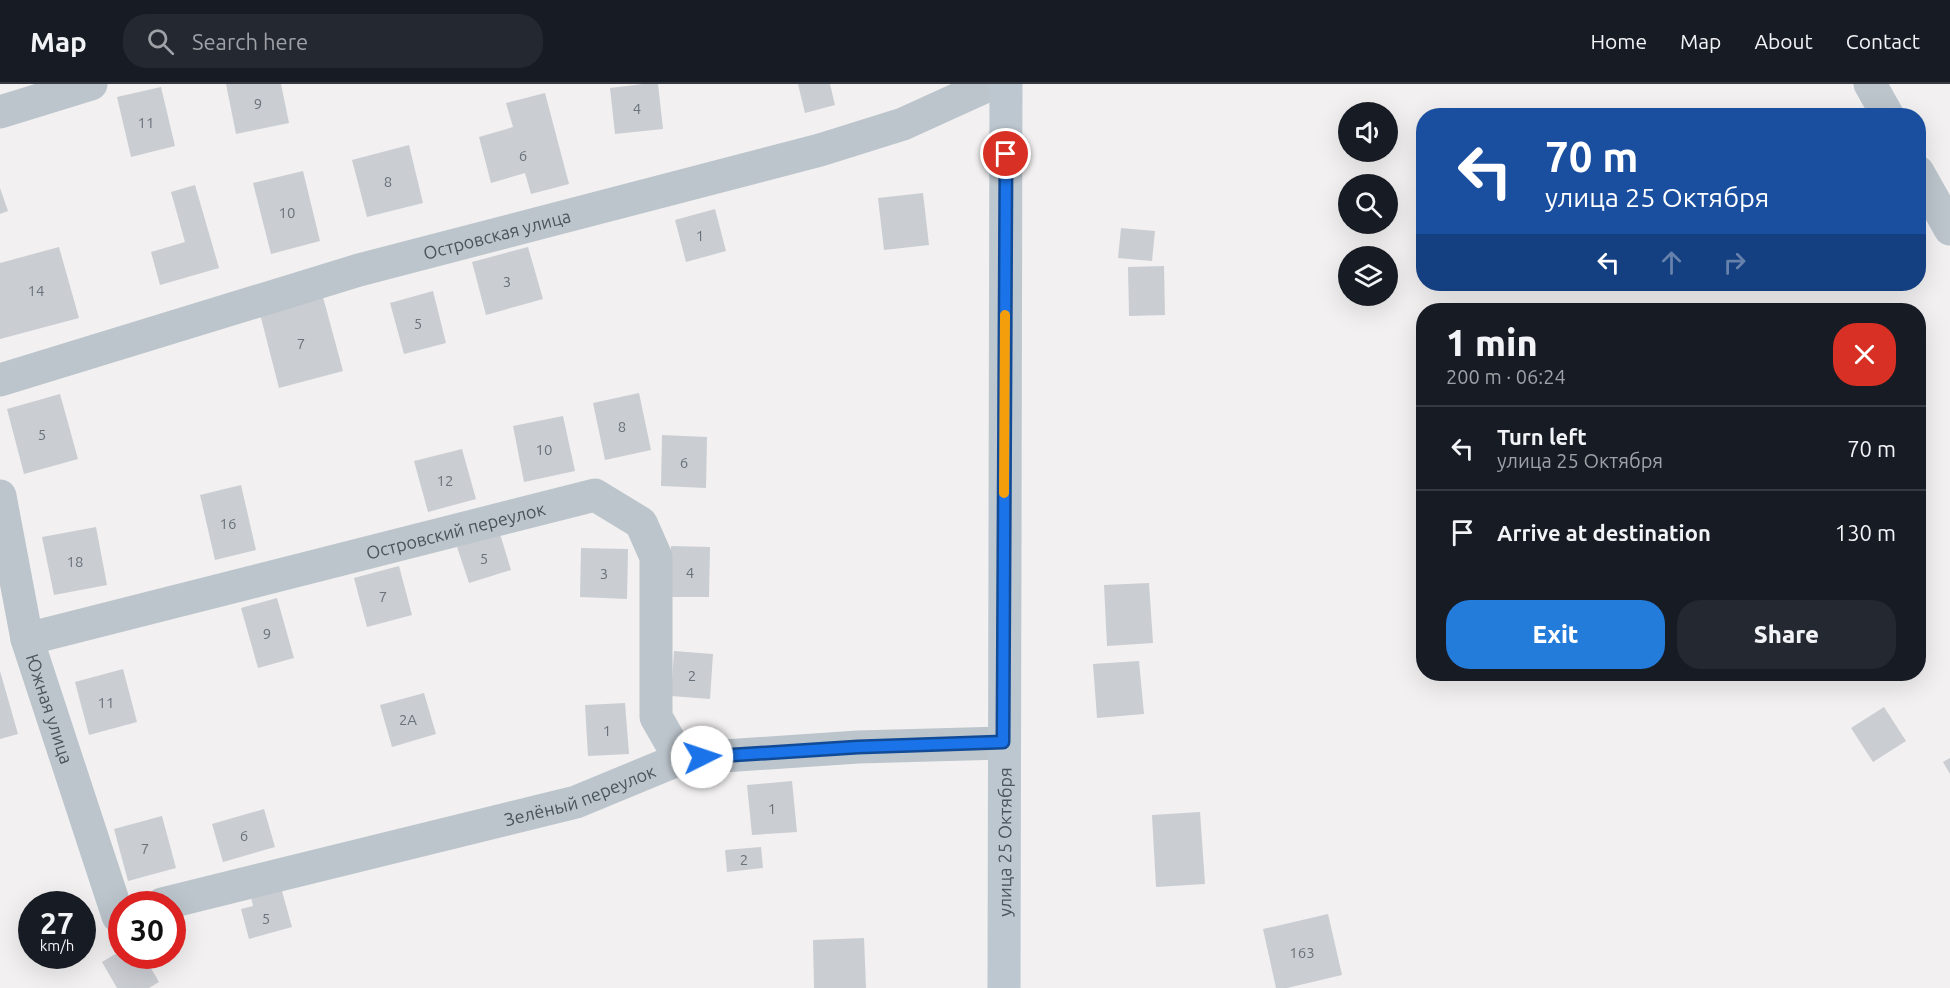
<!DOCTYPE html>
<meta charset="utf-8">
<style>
body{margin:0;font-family:Ubuntu,sans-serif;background:#242831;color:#f1f3f6;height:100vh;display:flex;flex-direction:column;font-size:22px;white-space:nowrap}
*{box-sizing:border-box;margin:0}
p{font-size:20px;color:#9ea1a6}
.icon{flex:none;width:33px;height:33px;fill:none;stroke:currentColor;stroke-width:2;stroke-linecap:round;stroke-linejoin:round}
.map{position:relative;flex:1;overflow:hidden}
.drawer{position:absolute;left:1416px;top:219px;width:510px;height:378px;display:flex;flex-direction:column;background:#171b24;border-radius:24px;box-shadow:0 6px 24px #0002}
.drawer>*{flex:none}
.guide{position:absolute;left:1416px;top:24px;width:510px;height:183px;border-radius:24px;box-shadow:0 6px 24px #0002;background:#1a4fa0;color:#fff;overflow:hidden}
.tools{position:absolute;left:1338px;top:18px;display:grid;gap:12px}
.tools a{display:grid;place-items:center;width:60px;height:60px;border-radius:50%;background:#171b24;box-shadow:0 6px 24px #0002;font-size:30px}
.speed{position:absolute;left:18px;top:807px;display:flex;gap:12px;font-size:30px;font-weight:700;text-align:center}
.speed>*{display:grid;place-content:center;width:78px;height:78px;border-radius:50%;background:#171b24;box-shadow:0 6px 24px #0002;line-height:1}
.speed small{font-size:15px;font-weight:400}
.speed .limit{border:9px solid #d22;background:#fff;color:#111}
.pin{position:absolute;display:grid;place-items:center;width:51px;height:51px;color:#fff;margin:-26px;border:3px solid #fff;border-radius:50%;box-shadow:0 2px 6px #0007}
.me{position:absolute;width:66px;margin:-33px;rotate:86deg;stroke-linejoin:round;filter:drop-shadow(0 0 4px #0008)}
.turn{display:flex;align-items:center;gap:21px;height:126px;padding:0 30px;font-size:27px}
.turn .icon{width:78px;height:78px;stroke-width:2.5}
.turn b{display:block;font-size:42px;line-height:51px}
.lanes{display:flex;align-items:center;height:57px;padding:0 30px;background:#0003;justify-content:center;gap:30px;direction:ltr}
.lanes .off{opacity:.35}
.round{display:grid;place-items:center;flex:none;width:63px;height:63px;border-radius:24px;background:#242831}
.summary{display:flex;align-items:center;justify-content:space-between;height:102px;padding:0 30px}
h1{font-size:36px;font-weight:800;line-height:45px}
.button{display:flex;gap:12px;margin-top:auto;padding:12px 30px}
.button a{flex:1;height:69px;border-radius:24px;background:#237bda;color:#fff;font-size:24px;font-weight:800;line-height:69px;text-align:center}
.button a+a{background:#242831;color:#f1f3f6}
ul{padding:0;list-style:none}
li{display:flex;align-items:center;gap:18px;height:84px;padding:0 30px;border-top:2px solid #363941}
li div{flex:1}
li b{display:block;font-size:22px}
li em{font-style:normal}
header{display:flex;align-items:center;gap:36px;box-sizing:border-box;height:84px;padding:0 30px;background:#171b24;border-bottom:2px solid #363941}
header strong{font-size:28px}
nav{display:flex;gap:33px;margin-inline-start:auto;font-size:21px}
.search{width:420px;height:54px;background:#242831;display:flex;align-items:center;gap:15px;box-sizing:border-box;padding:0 21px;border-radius:24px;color:#9ea1a6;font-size:22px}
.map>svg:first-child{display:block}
</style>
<header>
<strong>Map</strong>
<div class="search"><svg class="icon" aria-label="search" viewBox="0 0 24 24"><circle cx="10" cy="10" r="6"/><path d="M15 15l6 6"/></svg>Search here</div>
<nav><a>Home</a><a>Map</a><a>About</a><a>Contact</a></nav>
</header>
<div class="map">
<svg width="1950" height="904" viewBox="0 0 1950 904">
<rect width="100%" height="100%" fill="#f2f0f0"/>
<path fill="#cacdd2" d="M226,0H281L289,39L236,50Z
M643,0H658L663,45L615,50L610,4Z
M798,0H830L835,21L805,29Z
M161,3L175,62L131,73L117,13Z
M545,9L569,100L531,110L525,89L491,99L479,53L513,43L506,19Z
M409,61L423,119L367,133L352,76Z
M303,87L320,157L271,170L253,99Z
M195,101L219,184L160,201L151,168L185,158L171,108Z
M0,104L8,127L0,130Z
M923,109L929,161L884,166L878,114Z
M715,125L726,167L686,178L675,136Z
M1121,144L1155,147L1152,177L1118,174Z
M59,163L79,234L0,255V179Z
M528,163L543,215L486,231L472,178Z
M1164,182L1165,231L1129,232L1128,183Z
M433,207L446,259L404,270L390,219Z
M323,213L343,287L279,304L260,230Z
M639,309L651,366L605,376L593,319Z
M60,310L78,375L24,390L7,325Z
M563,332L575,387L524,398L513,342Z
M662,351L707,353L706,404L661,402Z
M462,365L476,415L428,428L414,377Z
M241,401L256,466L215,476L200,411Z
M96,443L107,501L54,511L42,453Z
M500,450L511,486L469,499L457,463Z
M671,462L710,463L709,513H669Z
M581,464L628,465L627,515L580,513Z
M399,482L412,531L367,543L354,494Z
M1149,499L1153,559L1107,562L1104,501Z
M277,514L294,574L258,584L241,524Z
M674,567L713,570L710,615L671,612Z
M1139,577L1144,630L1097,634L1093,580Z
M123,585L137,638L89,651L75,598Z
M0,587L18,650L0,655Z
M424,609L436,650L392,663L380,621Z
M625,619L629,670L588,672L585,621Z
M1884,623L1906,657L1873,678L1851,644Z
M1950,674V690L1943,678Z
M792,697L797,748L752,751L747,701Z
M264,725L275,763L223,778L212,740Z
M1200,728L1205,800L1156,803L1152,731Z
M162,732L176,784L128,797L114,745Z
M761,763L763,784L727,788L725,766Z
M280,800L292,843L249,855L241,825L253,822L250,809Z
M1328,830L1342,891L1287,904H1276L1263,845Z
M864,854L866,904H814L813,856Z
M122,866V872H144L159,898L149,904H117L102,878Z"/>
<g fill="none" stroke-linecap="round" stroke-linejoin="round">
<g stroke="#bcc5cc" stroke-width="33">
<path d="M1870,0L1888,32"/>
<path d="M0,28L91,0"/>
<path d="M1918,88L1950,145"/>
<path id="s1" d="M0,296L359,186L820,66L903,40L991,0"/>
<path id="s2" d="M0,412L27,555L118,832L122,831"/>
<path id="s3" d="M27,555L595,411L641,439L656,473V633L680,675"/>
<path id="s4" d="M162,820L576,718L680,675L858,663L1003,659"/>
</g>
<path stroke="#bdc7d0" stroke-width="33" id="s5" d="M1004,904L1006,0"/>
</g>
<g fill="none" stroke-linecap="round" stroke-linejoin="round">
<defs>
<path id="route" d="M702,673L858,663L1003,658L1006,70"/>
</defs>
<use href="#route" stroke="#114b97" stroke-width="15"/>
<use href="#route" stroke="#1a73e8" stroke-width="10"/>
<path stroke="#f59e0b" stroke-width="10" d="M1004,409L1005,231"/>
</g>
<g text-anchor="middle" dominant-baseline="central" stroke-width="4.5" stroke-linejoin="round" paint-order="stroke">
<g font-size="15" fill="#69727a">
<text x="258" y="19">9</text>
<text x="637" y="24">4</text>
<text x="146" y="38">11</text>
<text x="523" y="71">6</text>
<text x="388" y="97">8</text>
<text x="287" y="128">10</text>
<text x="700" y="151">1</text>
<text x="507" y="197">3</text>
<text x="36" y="206">14</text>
<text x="418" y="239">5</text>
<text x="301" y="259">7</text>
<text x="622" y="342">8</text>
<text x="42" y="350">5</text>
<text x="544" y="365">10</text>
<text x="684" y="378">6</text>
<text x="445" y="396">12</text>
<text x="228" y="439">16</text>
<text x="484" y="474">5</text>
<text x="75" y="477">18</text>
<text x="690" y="488">4</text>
<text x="604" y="489">3</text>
<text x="383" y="512">7</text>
<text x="267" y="549">9</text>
<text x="692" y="591">2</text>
<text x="106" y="618">11</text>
<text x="408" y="635">2А</text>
<text x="607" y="646">1</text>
<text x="772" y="724">1</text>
<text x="244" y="751">6</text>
<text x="145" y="764">7</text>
<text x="744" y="775">2</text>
<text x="266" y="834">5</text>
<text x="1302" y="868">163</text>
</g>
<g font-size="18" fill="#49545c" stroke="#fff">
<text stroke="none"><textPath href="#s1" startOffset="518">Островская улица</textPath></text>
<text stroke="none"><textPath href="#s3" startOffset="442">Островский переулок</textPath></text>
<text stroke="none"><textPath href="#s2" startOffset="219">Южная улица</textPath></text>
<text stroke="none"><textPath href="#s4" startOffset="432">Зелёный переулок</textPath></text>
<text stroke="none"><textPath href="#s5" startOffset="146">улица 25 Октября</textPath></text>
</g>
</g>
</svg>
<div class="tools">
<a><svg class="icon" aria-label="sound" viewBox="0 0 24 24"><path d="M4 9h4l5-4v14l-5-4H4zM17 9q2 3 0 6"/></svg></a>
<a><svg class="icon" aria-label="search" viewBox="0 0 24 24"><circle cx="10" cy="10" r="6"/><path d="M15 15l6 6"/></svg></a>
<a><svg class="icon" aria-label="layers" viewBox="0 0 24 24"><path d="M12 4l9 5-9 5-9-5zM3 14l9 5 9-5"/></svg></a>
</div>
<div class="speed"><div>27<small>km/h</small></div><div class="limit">30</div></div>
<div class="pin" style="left:1006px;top:70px;background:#d93025"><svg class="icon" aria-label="arrive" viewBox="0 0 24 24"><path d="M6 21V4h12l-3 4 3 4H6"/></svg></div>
<svg class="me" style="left:702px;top:673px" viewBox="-20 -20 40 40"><circle r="19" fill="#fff"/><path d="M0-13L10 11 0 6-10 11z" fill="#1a73e8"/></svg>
<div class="guide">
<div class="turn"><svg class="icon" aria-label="left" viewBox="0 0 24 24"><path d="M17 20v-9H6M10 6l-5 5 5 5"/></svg><div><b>70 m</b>улица 25 Октября</div></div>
<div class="lanes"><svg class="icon" aria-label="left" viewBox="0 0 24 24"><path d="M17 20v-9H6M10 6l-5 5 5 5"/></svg><svg class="icon off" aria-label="ahead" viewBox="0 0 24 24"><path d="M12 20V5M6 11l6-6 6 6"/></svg><svg class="icon off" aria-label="right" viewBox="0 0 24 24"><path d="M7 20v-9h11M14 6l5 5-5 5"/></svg></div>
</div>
<section class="drawer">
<div class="summary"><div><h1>1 min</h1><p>200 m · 06:24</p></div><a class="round" style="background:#d93025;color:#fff"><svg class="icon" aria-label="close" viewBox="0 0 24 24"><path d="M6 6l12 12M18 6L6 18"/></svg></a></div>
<ul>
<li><svg class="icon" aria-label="left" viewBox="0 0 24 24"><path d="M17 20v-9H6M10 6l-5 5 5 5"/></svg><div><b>Turn left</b><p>улица 25 Октября</p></div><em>70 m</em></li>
<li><svg class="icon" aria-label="arrive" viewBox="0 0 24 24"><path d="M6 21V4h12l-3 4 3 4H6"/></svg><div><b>Arrive at destination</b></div><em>130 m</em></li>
</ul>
<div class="button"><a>Exit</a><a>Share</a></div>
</section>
</div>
